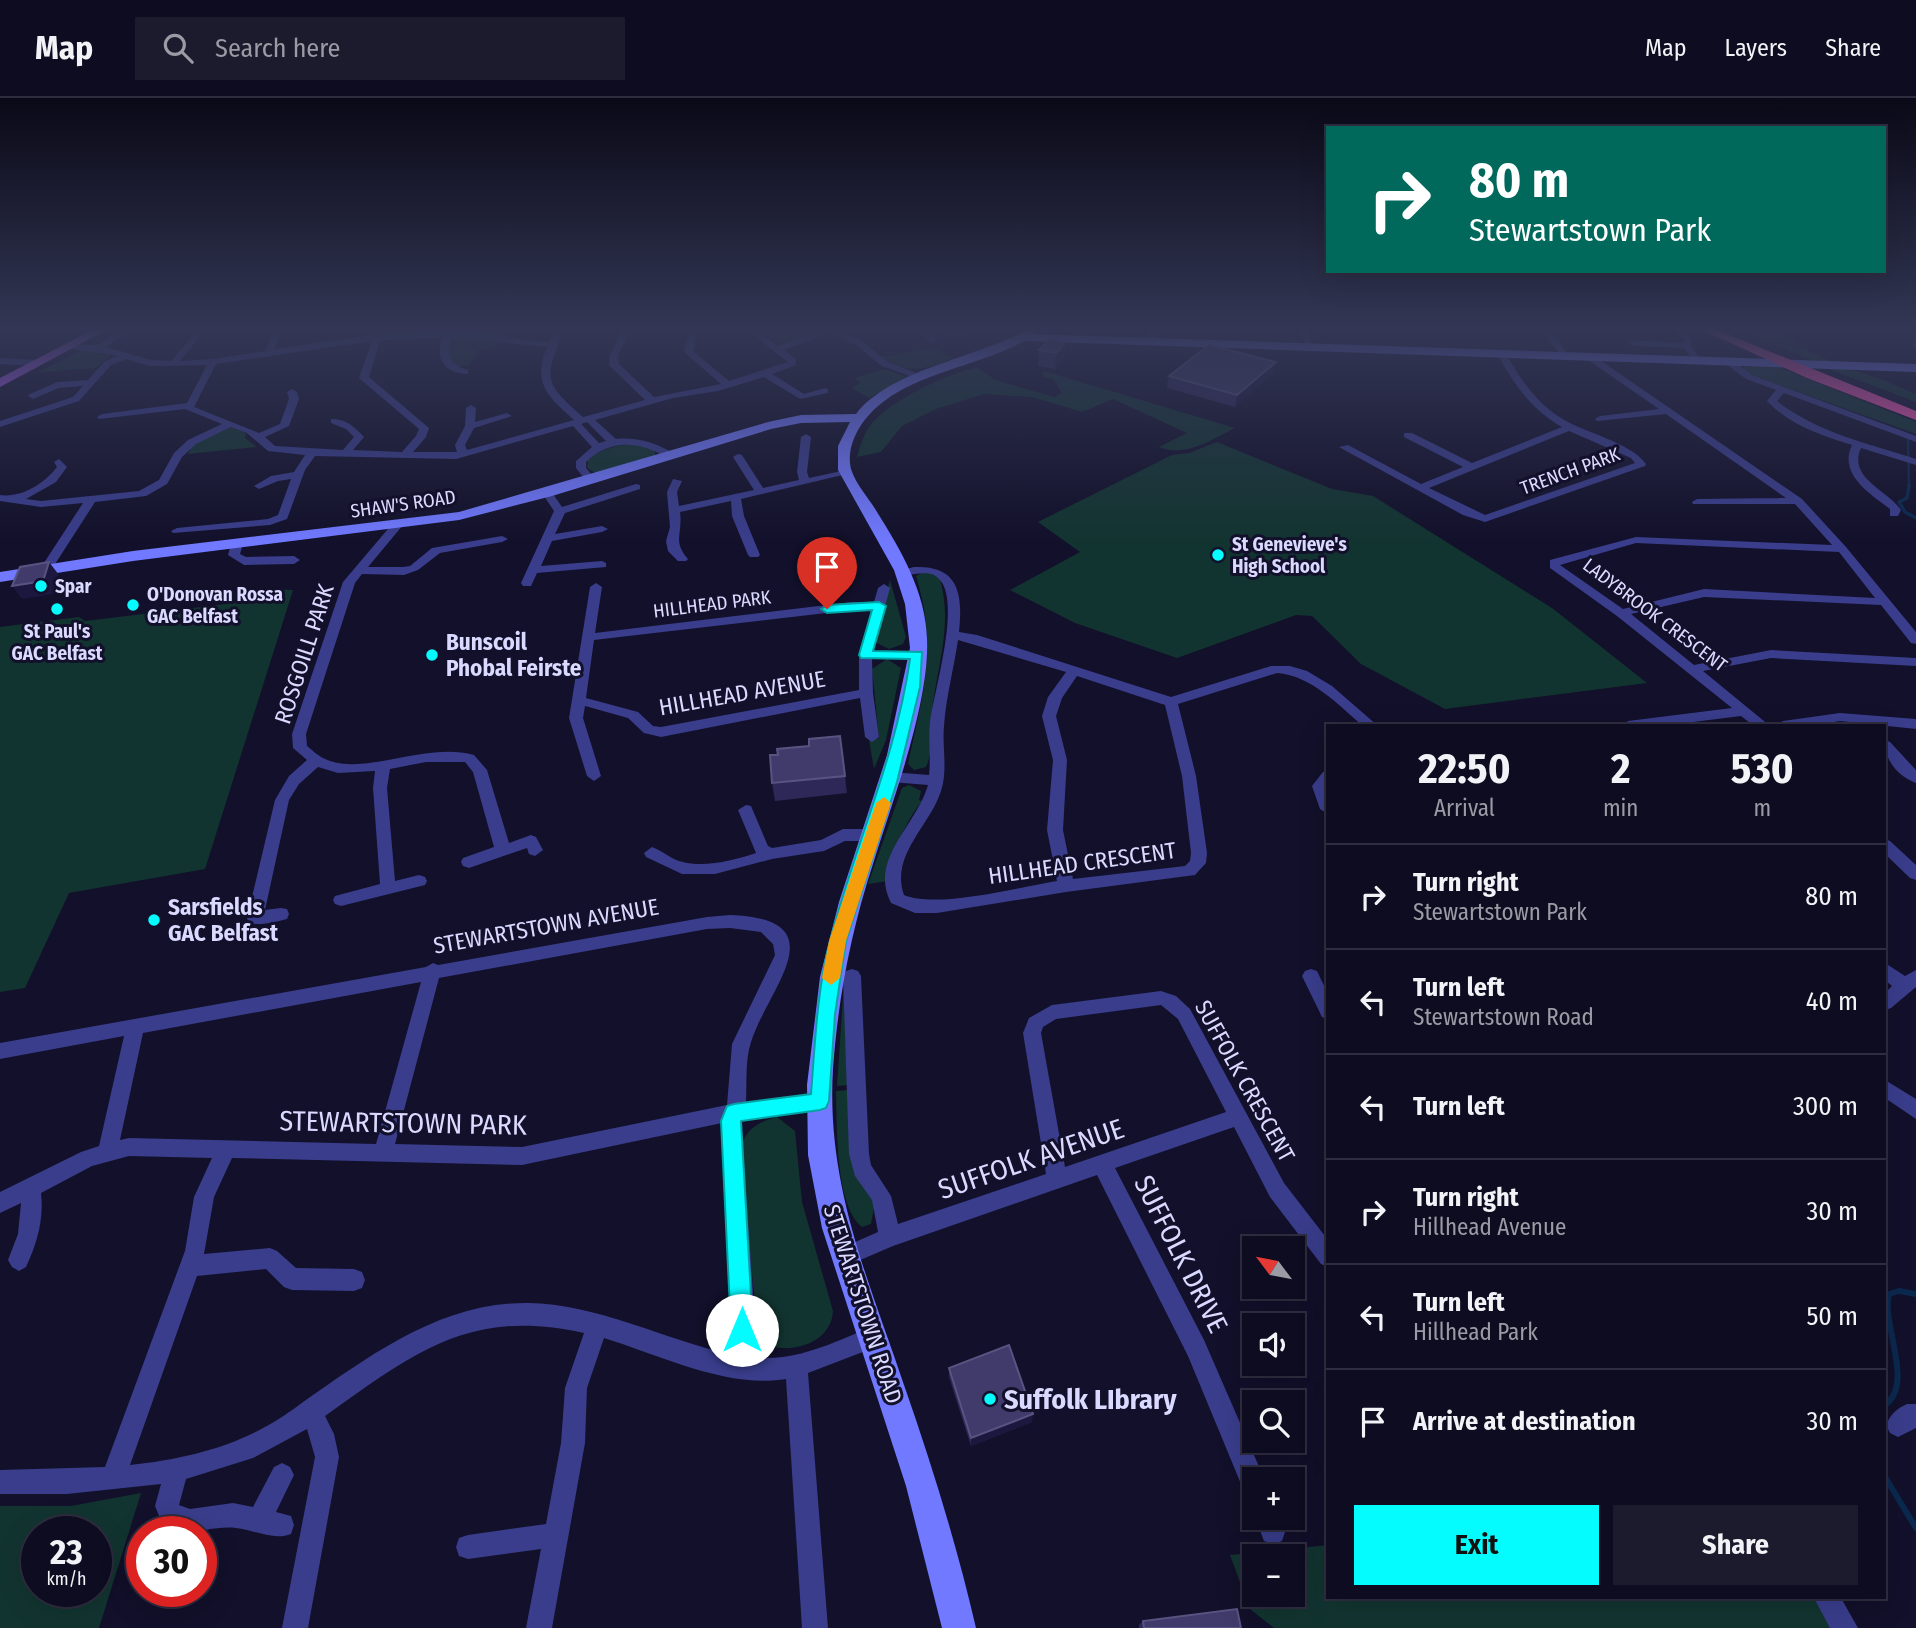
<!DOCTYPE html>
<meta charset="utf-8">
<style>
body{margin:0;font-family:"Fira Sans Condensed",sans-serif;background:#1c1a2d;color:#f1f3f6;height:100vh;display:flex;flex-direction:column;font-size:26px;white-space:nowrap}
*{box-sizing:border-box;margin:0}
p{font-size:23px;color:#9b9ba5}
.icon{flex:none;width:38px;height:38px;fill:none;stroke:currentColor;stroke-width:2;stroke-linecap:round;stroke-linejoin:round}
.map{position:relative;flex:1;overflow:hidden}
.panel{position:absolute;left:1326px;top:626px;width:560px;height:875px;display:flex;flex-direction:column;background:#0e0c20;border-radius:0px;box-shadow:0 7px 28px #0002,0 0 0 2px #2e2c3e}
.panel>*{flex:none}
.banner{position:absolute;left:1326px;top:28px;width:560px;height:147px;border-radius:0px;box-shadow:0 7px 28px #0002,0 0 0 2px #2e2c3e;background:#00695c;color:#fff;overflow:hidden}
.needle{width:46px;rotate:302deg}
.buttons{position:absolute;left:1242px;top:1138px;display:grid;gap:14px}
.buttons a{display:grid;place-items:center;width:63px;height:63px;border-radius:0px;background:#0e0c20;box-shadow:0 7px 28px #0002,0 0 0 2px #2e2c3e;font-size:35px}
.speed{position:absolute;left:21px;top:1418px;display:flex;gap:14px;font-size:35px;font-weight:700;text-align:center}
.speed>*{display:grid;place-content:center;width:91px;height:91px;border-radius:50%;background:#0e0c20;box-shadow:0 7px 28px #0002,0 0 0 2px #2e2c3e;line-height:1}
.speed small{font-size:18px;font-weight:400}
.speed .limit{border:10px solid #d22;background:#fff;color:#111}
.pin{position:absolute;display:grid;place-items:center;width:60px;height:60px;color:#fff;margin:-72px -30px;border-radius:50% 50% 50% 0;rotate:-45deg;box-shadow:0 0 7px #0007}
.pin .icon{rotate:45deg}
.me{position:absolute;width:77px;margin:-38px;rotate:0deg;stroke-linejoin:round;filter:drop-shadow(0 0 5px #0008)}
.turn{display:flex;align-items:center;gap:24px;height:147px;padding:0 28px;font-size:32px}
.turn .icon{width:91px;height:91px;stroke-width:2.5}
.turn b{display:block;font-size:49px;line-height:60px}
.eta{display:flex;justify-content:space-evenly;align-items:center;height:119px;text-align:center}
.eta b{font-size:42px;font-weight:700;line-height:49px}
.primary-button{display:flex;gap:14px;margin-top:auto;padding:14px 28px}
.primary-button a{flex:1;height:80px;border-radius:0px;background:#05fcff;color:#111;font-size:28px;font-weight:700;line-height:80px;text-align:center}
.primary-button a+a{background:#1c1a2d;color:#f1f3f6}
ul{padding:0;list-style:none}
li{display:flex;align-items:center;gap:21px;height:105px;padding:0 28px;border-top:2px solid #2e2c3e}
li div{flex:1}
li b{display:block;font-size:26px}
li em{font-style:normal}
header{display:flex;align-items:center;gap:42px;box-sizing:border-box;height:98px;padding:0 35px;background:#0e0c20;border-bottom:2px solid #2e2c3e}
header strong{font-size:33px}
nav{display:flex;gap:38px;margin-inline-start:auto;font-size:24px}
.search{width:490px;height:63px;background:#1c1a2d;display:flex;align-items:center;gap:18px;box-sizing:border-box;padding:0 24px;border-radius:0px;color:#9b9ba5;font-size:26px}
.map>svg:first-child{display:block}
</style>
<header>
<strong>Map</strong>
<div class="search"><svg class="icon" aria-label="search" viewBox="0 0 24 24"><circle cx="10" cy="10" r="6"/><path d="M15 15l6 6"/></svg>Search here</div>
<nav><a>Map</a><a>Layers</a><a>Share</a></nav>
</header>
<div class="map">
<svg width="1916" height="1530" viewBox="0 0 1916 1530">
<rect width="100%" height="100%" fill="#12102a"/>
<path fill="#123430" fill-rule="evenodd" d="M755,230H831L781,247Z
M1739,230H1768L1799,243L1793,245L1832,264L1812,263Z
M454,239L495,243L501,245L478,253L469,267L457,268L447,257L449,241Z
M933,250L953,260C923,272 911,277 881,259Z
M81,252L111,257L96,270L39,274Z
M1745,268L1778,269L1916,324V336L1749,276L1742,271Z
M977,269L995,282L1054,299L1062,295L1054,282L1043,278L1044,273L1235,330C1210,342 1186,360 1159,349L1187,335L1113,301L1082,314L1032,299L984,296L936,311L902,328L881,354L857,359C860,348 863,338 869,329C889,302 945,277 977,269Z
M1824,269C1855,268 1888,284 1916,296V304Z
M885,271L906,279L869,300L852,290L861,285L854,280Z
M232,329L246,335L245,340L257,349L188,356L193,346Z
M1217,344L1332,391L1373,398L1552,510L1647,585L1445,611L1361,566L1312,518L1296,517L1177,560L1075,525L1010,492L1080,454L1038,424L1172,357L1189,355Z
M639,346L655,353V358L596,375L587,370L588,362C604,349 618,347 639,346Z
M926,473L939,478C954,526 937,567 932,614C930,632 934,652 926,669L914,672L908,666C923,596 938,549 916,478Z
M890,482L906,539L903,546L889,551L873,543Z
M249,490L293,492L205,771L69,795L25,890L0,894V529L79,519L85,523L242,504Z
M887,561L901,570L886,642L874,671L869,642L879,640L872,571Z
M909,687L921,693L919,702L922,703C902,729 895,751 888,783L868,786L902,690Z
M844,884L849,987L837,988Z
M849,992L875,1104L871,1126L862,1129C835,1108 837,1026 836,993Z
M777,1019L795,1033L802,1104L833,1213C831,1248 785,1258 759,1244L740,1059C742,1034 754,1025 777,1019Z
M141,1395L99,1530H0V1408H71ZM37,1433H96V1493H37Z
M1328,1447V1500H1814L1832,1530H1274L1250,1511L1230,1457ZM1255,1458H1293V1496H1255Z"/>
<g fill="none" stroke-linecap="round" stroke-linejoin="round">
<path stroke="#0b294e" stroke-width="2.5" d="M1908,341L1909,389"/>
<path stroke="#0b294e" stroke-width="3.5" d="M1909,387L1907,400L1899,404L1905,414L1916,420"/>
<path stroke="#0b294e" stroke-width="6" d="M1885,1307C1915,1286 1881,1226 1889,1196L1899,1193L1916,1196
M1885,1379L1916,1430"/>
<path fill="#393d8b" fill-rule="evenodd" d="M125,230H134L106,249L151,262L171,263L199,230H207L180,263L213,261L266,253L273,230H281L275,251C341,241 412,228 479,234C503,237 524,243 549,244L556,230H564C547,279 539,281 583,319L645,302L609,267L610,257L624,230H632L618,257L619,266L654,299L721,286L684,254L690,230H698L693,253L729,283L788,264L744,230H753L778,248L829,230H840L838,232L862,243L888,264L929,280L921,282L882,268L856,247L830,235L784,252L796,261V267L772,276L804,296L825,290L828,291V295L800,301L764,279L718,293L673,300L595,322L616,341C637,339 656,345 675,356V360C666,361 662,356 654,353C630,342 605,345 586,364V370L596,382L587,384L576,370V363L592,349L573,328L456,361L315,358L305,372L287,421L270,427L173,435L171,433L177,430L268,421L278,417L291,381L278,383L259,391L254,388L271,378L294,374L305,357L268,353L247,335L231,329L196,346L182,359L167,386L146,398L95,404L50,474H42L40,471L83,405L41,409L0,403V397C21,400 44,386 57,369L54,364L59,361L67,369L56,384L26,401L41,403L139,393L159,382L174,355L188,342L222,326L185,311L99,321L97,319L102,316L187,305L207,267L150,268L126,261L111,267L79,303L0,329V323L73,299L83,288L59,290L33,301L28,298L30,296L57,284L88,282L105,263L117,258C102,254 77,254 65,248L66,246L97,247ZM418,240H443C433,260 446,276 468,276V272C450,267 444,257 452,240C484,240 515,247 547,249C532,286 548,298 574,322L467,352L465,347L474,330L512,318L507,315L475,324L476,310L471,307L466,310L465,328L455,347L457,354H413L426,339L429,330L369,279L380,243ZM372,243L359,280L419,331L416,338L402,354L353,352L364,339C355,329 345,320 331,321V325L346,331L354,339L343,352L275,348L265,339L289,328L299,301L297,294L292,291L287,294L289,301L280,326L259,335L194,309L216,266ZM587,324L606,343L599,345L581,326Z
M919,230H927L936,242L935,244H929Z
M1148,230H1156L1157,247L1150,245Z
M1298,230H1306L1314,253H1308Z
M1540,230H1548L1570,259L1569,261H1563Z
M1600,230H1610L1603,234Z
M1670,230H1679L1691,239V248L1702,263L1701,265H1695L1684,250L1632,248L1628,245L1632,242L1683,245L1684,242Z
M1916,242V251L1912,248Z
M1502,254L1505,255C1521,281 1535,304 1561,320C1585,335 1630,344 1646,366L1645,368L1485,424L1463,417L1339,349L1348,347L1421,386L1463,369L1404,339V335H1412L1472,365L1562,329C1532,312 1514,287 1498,257ZM1569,333L1631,360L1635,365L1485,417L1429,390Z
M1588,258H1594L1802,401L1846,449L1916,534V546L1911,545L1881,507L1704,499L1631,516L1694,567L1771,552L1916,560V568L1771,560L1703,573L1770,628H1754L1741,618L1661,628H1621L1628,623L1732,610L1617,518L1550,470V462L1636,439L1832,447L1795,406H1693L1692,404L1697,401L1786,400L1666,316L1597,323L1595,321L1600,318L1659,311L1588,262ZM1636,445L1839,454L1875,500L1704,491L1623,511L1560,467Z
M0,260L38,262L43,265L38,268L0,266Z
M1726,262H1732L1752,277L1916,338V344L1784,295L1777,303C1818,335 1867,345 1916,361V367L1861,350C1847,380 1889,393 1901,412L1898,418H1890V411C1870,396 1838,376 1852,347C1820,337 1791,328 1767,303L1776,292L1746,281L1726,266Z
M806,336L811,339L807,374L809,380L846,372L851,375L741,401L744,418L760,457L758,459H750L748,457L732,418L731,403L680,414C683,437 672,442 688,461L686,463H678L668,453L666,443L670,429L667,394L673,381L682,383L677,394L679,408L754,392L733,359L738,356L742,357L763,390L799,382L797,374L801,339Z
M636,386L640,387V391L565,415L555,436L602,428L608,431L602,434L552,443L541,468L602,463L606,465V469L537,475L531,488H523L521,485L554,413L542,395L543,393H551L562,409Z
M393,425L403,427L368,469H403L410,468L432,450L502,438L508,441L502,444L440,455L418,472L404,477L362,476L355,485L306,636L307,648C312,652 318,658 325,661C365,679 425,643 474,657L487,672L509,745L531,737L536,739L543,752L535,758L529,756L527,750L469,770L463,768L461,764L463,760L494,749L473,674L465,664H426L390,671L387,690L395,783L419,777L425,779L427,783L425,787L341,808L335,806L333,802L335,798L380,786L373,690L375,673L338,675L318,669L299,686L289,702L265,812L281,810L287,811L289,816L287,821C276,824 260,828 249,825L247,820L275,702L289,678L307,662L293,650L292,636L343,484Z
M237,443L243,446L240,456L246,459L294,458L300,462L294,466L244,467L228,457L231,446Z
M914,469C959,467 963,496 959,534L977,537L1171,599L1271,568H1290L1307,573L1332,588L1378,628H1363C1337,606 1312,578 1277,575L1178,606L1196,678L1207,755L1206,765L1195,777L1066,794L937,815H915L891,805C868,761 917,727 928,687L891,684L884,679L891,674L929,677C931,660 928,642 930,624C934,593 961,506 940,482C928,467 907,483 895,474ZM958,542L1066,574L1048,599L1042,618L1053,662L1047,732L1057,783C1019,789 937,811 904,797C890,757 930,728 941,693C948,672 942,649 944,628C946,599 954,570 958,542ZM1077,578L1165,607L1182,678L1191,755L1190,763L1185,768L1073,781L1063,732L1067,662L1056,618L1062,600Z
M596,485L602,489L595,535L852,504H874L878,490L884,486L890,490L873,553H917L923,557L917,561H872L873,595L879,639L872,644L865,639L860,600L661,639L644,635L628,620L585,608L583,620L601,678L594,683L587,678L569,620L590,489ZM852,512H872L859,557V592L661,629L653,628L638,614L586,600L594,542Z
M1840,615L1916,621V631L1840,623L1810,628H1776L1783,623Z
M1885,642L1890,644L1916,672V685C1897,678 1884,661 1885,642Z
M1328,673V716L1320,711L1312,688L1323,674Z
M746,707L751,708L768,748L772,750L821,742L843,731H874L882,737L874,743H845L824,753L772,761L715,776H682L646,759L644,755L652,749C663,753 672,762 683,764C705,770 735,762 756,755L738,712Z
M1885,741L1890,743L1916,767V782L1910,780L1885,756Z
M730,817C840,821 768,890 751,944C745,962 747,985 746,1004L820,995L827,997L829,1003L827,1009L820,1011L741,1023L754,1208L752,1259C794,1265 835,1244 873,1228L881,1231L884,1239L881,1247L808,1275L828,1530H802L786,1281C728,1291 659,1257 604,1240L587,1290L585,1345L552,1530H526L541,1451L468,1461L459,1458L456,1449L459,1440L468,1437L546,1426L561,1345L565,1290L584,1235C469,1209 413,1256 325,1318L334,1336L339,1359L308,1530H282L315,1359L307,1331L253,1360L186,1381L179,1407L190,1411L233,1405L253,1409L274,1369L282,1365L290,1369L294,1377L276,1414L291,1418L294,1427L291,1436C274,1443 254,1432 236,1430C212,1427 188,1440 164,1430L155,1408L161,1386L67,1396H0V1372L105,1369L185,1153L194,1099L212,1060L129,1058L92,1068L41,1095C44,1122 37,1145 26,1169L19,1173L12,1169L8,1162L18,1136L21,1105L0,1115V1094L81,1054L99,1048L124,938L0,961V945L426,869L433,865L438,867L707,819ZM730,830L761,834L773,846L775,857L732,946L727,1007L522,1049L395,1046L439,880L707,831ZM421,884L376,1046L129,1040L120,1042L143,935ZM722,1025L732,1208L729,1256C663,1241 597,1206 528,1205C441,1204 371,1257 303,1304C291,1313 277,1323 263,1330C223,1352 176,1362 130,1367L197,1178L266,1171L284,1189L292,1192L354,1193L362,1190L365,1182L362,1174L354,1171L296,1170L277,1153L270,1150L204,1156L214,1099L232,1060L522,1067Z
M1885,865L1905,878L1916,872V889L1891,910L1885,912V895L1892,888L1885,882Z
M852,871L858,873L861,878L869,1056L871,1067L891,1098L898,1126L1046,1076L1023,935L1029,920L1052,907L1161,893L1176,898L1190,911L1284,1085L1328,1142V1169L1321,1166L1270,1099L1234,1029L1115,1070L1204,1242L1264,1380L1255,1381V1401L1246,1398L1188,1258L1097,1077L893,1148L844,1169L837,1166L833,1159L837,1152L878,1134L872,1102L855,1078L849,1056L843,878L846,873ZM1161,907L1178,921L1226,1014L1065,1069L1041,935L1043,929L1056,921Z
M1311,871L1317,873L1328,896V921L1322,919L1302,878L1305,873Z
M1885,982L1916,1001V1021L1885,1000Z
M1907,1306H1916V1330L1898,1339L1890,1335L1886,1327C1891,1316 1896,1311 1907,1306Z
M1255,1419H1279L1285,1434L1282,1443L1273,1446L1264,1443Z
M1814,1500H1841L1858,1530H1830Z"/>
<path fill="#7079ff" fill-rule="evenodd" d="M1029,230H1041L1034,236L1916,266V274L1024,243C972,273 887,276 856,336C851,346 848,359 851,371C856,387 869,400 877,414C901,452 926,495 927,541C930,605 892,704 873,766C851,833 838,901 833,971C826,1087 868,1180 904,1287C932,1367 957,1448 976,1530H942L906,1388L822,1130L808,1057L807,987L820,879L839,804L887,657L910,550L905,506L894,472L838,372V348L850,324L801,325L771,331L552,398L459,422L133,463L0,484V474L133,453L459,414L768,324L801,317L856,316C891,270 983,259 1029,230Z"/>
<path fill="#b660ff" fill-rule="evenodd" d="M96,230H110L0,289V280Z"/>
<path fill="#ff54b5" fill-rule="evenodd" d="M1698,230H1712L1916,313V322L1807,280Z"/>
</g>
<path fill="#2e2859" d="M939,229H989L963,243L940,235Z
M1065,245L1064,260L1055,271L1038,268L1039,252Z
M1273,276L1235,309L1167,290L1169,278Z
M840,638L847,695L775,703L772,685L809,648Z
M949,1270L1032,1324L971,1348L949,1279Z
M1143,1523L1241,1530H1139V1527Z"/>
<path fill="#1b173e" d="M964,229H989L963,243Z
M1065,245L1064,260L1055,271L1056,255Z
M1276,264L1273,276L1235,309L1237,297Z
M49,464L59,477L53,496L22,501L12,488Z
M1033,1316L1032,1324L971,1348V1340Z"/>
<path fill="#403b6a" stroke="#585482" stroke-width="2" d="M1049,242L1065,245L1056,255L1039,252Z
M1209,247L1276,264L1237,297L1169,278Z
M49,464L43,483L12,488L20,469Z
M840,638L845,678L772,685L770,657H778L777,651L809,648V641Z
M1009,1247L1033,1316L971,1340L949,1270Z
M1237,1511L1241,1530H1144L1143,1523Z"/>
<linearGradient id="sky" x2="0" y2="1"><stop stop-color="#0a0917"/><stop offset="0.52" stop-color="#333755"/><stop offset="1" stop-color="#333755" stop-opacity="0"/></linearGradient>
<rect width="1916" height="444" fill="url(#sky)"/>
<path fill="#05fcff" stroke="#03a4a6" stroke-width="2" d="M879,504L886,508L873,553L922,554L920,589L897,684L846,843L835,916L829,1003L826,1010L820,1012L741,1023L753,1232L750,1240L742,1243L734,1240L731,1232L721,1023L727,1008L734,1006L811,996C815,945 817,892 830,843C855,747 896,659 910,561L861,560L859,557L872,512L827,515L821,511L827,507Z"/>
<path fill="#f59e0b" d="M884,699L891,705L846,843L840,880L831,887L822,880L829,843L876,705Z"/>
<g fill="#05fcff" stroke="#12102a" stroke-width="2.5">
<circle cx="1218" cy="457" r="7"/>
<circle cx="41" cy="488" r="7"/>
<circle cx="133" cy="507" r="7"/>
<circle cx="57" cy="511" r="7"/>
<circle cx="432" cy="557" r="7"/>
<circle cx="154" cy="822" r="7"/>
<circle cx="990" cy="1301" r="7"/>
</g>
<g text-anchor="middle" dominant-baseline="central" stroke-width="6" stroke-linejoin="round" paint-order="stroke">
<g font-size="19" fill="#dad9ff" stroke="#12102a">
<text transform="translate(1570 373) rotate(-20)">TRENCH PARK</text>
<text transform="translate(403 406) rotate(-8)">SHAW'S ROAD</text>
<text transform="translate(712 506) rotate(-7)">HILLHEAD PARK</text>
<text transform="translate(1655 517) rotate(37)">LADYBROOK CRESCENT</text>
</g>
<g font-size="19" font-weight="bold" fill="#dad9ff" stroke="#12102a" text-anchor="start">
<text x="1232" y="446">St Genevieve's<tspan x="1232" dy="22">High School</tspan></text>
<text x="55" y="488">Spar</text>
<text x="147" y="496">O'Donovan Rossa<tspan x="147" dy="22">GAC Belfast</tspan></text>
<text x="57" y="533" text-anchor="middle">St Paul's<tspan x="57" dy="22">GAC Belfast</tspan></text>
</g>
<g font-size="23" font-weight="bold" fill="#dad9ff" stroke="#12102a" text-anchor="start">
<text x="446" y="544">Bunscoil<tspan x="446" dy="26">Phobal Feirste</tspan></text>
<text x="168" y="809">Sarsfields<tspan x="168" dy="26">GAC Belfast</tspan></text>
</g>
<g font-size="23" fill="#dad9ff" stroke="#12102a">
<text transform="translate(304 556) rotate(-72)">ROSGOILL PARK</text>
<text transform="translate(742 595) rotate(-10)">HILLHEAD AVENUE</text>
<text transform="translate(1082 765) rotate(-8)">HILLHEAD CRESCENT</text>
<text transform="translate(546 828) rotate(-10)">STEWARTSTOWN AVENUE</text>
<text transform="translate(1245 983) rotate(61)">SUFFOLK CRESCENT</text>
<text transform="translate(863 1206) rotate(72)">STEWARTSTOWN ROAD</text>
</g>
<g font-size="28" fill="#dad9ff" stroke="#12102a">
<text transform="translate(403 1025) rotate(1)">STEWARTSTOWN PARK</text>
<text transform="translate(1031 1061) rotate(-19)">SUFFOLK AVENUE</text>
<text transform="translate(1181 1156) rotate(63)">SUFFOLK DRIVE</text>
</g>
<g font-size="28" font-weight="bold" fill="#dad9ff" stroke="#12102a" text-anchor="start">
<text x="1004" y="1301">Suffolk LIbrary</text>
</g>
</g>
</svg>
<div class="buttons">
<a><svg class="needle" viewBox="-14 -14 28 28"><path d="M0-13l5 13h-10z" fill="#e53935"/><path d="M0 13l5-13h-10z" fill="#9b9ba5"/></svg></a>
<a><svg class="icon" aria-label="sound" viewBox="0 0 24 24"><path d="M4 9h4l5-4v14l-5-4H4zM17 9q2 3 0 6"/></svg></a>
<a><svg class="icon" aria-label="search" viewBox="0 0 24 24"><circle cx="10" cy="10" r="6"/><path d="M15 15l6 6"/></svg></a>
<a>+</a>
<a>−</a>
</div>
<div class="speed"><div>23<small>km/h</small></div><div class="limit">30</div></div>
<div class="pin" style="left:827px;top:511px;background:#d93025"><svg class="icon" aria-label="arrive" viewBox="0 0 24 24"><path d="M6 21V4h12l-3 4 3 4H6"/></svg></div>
<svg class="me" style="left:742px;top:1232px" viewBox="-20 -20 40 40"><circle r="19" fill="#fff"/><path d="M0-13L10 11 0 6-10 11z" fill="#05fcff"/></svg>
<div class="banner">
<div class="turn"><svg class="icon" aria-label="right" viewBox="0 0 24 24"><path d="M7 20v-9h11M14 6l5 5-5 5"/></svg><div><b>80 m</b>Stewartstown Park</div></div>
</div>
<section class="panel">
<div class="eta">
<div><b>22:50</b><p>Arrival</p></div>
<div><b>2</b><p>min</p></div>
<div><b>530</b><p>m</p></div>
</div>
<ul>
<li><svg class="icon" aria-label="right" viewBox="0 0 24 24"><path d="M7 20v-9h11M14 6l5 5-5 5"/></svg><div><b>Turn right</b><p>Stewartstown Park</p></div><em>80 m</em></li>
<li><svg class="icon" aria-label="left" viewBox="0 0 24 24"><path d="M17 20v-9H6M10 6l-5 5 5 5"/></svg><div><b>Turn left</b><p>Stewartstown Road</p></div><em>40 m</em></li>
<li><svg class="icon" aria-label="left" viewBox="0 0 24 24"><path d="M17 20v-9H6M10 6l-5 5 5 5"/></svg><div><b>Turn left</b></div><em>300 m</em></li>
<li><svg class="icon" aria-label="right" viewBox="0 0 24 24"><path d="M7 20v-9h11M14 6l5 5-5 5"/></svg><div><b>Turn right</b><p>Hillhead Avenue</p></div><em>30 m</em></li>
<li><svg class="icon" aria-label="left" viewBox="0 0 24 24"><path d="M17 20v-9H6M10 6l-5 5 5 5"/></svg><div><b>Turn left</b><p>Hillhead Park</p></div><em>50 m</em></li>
<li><svg class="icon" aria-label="arrive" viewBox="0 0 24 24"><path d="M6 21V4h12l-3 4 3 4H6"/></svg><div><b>Arrive at destination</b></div><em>30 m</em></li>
</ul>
<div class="primary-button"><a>Exit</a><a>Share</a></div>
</section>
</div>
